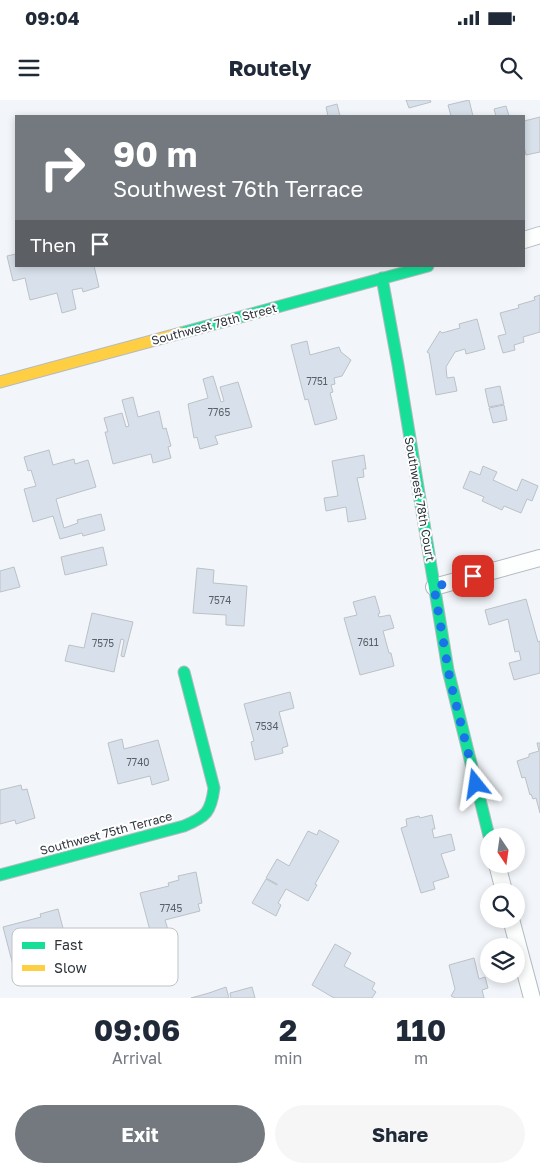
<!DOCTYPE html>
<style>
body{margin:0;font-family:"Golos Text",sans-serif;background:#f6f6f7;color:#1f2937;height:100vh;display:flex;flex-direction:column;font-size:19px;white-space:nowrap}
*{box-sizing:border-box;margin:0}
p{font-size:16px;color:#747a83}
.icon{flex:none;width:28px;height:28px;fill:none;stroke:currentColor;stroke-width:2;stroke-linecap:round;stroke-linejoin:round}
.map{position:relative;height:898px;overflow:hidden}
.panel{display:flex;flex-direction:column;background:#fff;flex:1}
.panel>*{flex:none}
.banner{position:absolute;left:15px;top:15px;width:510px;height:152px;border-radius:0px;box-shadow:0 2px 8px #0003;background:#73797e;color:#fff;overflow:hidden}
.needle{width:32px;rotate:167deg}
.fabs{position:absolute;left:480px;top:728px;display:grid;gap:10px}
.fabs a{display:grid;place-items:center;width:45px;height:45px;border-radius:50%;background:#fff;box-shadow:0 2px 8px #0003;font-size:25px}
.pin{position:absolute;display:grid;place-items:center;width:42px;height:42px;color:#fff;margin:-21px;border-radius:10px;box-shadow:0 2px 8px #0006}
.me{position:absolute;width:55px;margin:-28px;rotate:345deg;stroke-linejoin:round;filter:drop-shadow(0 0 4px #0008)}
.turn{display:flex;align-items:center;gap:18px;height:105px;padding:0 15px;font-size:22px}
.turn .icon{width:65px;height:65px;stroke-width:2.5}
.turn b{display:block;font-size:35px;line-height:42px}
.then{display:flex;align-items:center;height:48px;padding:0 15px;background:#0003;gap:10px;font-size:19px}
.eta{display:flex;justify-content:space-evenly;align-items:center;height:85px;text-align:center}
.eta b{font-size:30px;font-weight:700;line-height:35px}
.cta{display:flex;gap:10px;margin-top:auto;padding:10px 15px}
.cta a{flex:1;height:58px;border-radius:30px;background:#73797e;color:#fff;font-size:20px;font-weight:700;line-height:58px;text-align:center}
.cta a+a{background:#f6f6f7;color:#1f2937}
.status{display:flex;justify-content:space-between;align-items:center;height:35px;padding:0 25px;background:#fff;direction:ltr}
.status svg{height:14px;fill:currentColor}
header{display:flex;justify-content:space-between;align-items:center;height:65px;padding:0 15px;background:#fff;font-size:22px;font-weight:700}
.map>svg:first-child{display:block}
</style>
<div class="status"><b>09:04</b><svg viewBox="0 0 49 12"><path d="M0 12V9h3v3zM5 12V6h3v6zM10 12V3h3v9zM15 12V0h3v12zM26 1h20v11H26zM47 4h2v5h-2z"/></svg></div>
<header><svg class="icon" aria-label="menu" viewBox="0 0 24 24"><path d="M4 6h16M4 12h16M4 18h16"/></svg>Routely<svg class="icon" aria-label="search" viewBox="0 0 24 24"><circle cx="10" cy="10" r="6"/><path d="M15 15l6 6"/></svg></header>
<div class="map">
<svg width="540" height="898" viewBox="0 0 540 898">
<rect width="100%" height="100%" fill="#f2f6fa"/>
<path fill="#d8e1eb" stroke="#bcc1c6" d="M406,0H430L431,2L409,8Z
M469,0L473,16H451L448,5Z
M337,4L340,16H342H328L326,7Z
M506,6L509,16H496L494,9Z
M540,17V52L526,55L524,47V21Z
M16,154V166H94L99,187L83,192L82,188L72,190L76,209L62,213L57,193L30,200L25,178L13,181L7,156Z
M540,195V232L523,237L524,242L514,245L515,250L503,253L498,236L506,234L500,213L519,208L518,205L535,200L534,197Z
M477,219L485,249L466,254L465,249L455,252L446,267L447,278L454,277L457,291L436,295L429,253L427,252L440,231L442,233L460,228L459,224Z
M307,241L310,255L339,247L341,252L351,260L342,276L334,278L335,284L331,285L333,292L330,293L337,319L315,325L308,299L305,300L291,245Z
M213,276L221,302L224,301L220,287L238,282L252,327L215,336L218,344L200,349L197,337L194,338L188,304L208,298L203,279Z
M500,286L504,304L489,307L485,289Z
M133,297L138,317L159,311L163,329L166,328L171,346L168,347L171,358L153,363L151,354L113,364L105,332H108L104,318L122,313L126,327L129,326L122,300Z
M504,305L507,320L493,323L489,308Z
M49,350L53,365L74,359L75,364L88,360L96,387L56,399L64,428L78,423L77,420L101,414L105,430L83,436L82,433L60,439L53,416L33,422L24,389L36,386L31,370L28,371L24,357Z
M364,355L366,369H363L364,377L357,378L366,419L348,422L346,407L326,411L324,398L338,396L332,361Z
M483,366L497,372L493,380L517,391L522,379L538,386L532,401L527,399L521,413L504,406L502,410L482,401L484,397L463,388L470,371L480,375Z
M103,447L107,465L65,475L61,457Z
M14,467L20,487L0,492V471Z
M197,468L214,470L213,483L247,486L244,526L226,525V515L193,513Z
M375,496L380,513L378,514L379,517L390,515L394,528L383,531L389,553H391L394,566L360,575L344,518L357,515L353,502Z
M526,499L538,542L540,541V573L514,580L509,563L521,560L519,551L515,552L508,519L489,525L485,510Z
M92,513L133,522L124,557L121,556L124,540L121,539L114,572L65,561L69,545L84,548Z
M290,592L294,608L279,612L288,646L282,648L283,653L255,660L251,642L254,641L244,604Z
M122,639L124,649L158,640L169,680L152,685L150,676L118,684L108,643Z
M537,643H540V713L536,698L533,699L531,694L530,695L525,677L522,678L517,661L529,657V654L539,651Z
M21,685L22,690L27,689L35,718L16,724L15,720L0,724V690Z
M432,715L435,729H432L434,738L451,734L455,750L441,754L449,777L433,782L435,789L421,793L401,728L407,726L406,719L419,716L420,718Z
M319,730L339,741L315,784L317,785L308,801L286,789L278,803L281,805L276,816L252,803L266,779L277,785V784L266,778L277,759L289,766L308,731L317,735Z
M196,772L202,803L198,804L200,811L165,820L169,833L152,838L140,793L169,786L168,783L179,780L178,776Z
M58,809L65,836L60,837L63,845L28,854L31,865L25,867L26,871L15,873L3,827L41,817L40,814Z
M335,844L351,853L344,866L375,883L372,889L376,892L372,898H334L312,885Z
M474,858L479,879L485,877L488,888L482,890L484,898H455L451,896L455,889L449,865Z
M226,887L229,898H191L209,893Z
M252,887L255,898H231L230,893Z"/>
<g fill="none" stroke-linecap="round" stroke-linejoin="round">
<defs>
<path id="street" d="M524,140L540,135
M434,487L540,458
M497,764L504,791
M511,819L532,898"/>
<path id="fast" d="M382,178L398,265L448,570L489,736
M181,233L428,166
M0,775L184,726C206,717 211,712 214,688L184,572"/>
<path id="slow" d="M0,282L181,233"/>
</defs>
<use href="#street" stroke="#b5babf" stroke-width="18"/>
<use href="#fast" stroke="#b5babf" stroke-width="13"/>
<use href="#slow" stroke="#b5babf" stroke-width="13"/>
<use href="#street" stroke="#fdfefe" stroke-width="16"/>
<use href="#fast" stroke="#16e098" stroke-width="11"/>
<use href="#slow" stroke="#ffcf43" stroke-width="11"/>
</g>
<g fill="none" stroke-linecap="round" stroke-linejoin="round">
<path stroke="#1a73e8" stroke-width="9" stroke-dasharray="0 16.2" d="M473,476L434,487L450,580L476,684"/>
</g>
<g text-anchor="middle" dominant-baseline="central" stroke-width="4" stroke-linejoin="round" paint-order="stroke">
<g font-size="10" fill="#586068">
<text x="317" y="281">7751</text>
<text x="219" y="312">7765</text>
<text x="220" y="500">7574</text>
<text x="368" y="542">7611</text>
<text x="103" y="543">7575</text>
<text x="267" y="626">7534</text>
<text x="138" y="662">7740</text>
<text x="171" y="808">7745</text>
</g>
<g font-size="12" fill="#2e353c" stroke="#fff">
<text transform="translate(214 224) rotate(-15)">Southwest 78th Street</text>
<text transform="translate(420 399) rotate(80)">Southwest 78th Court</text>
<text transform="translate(106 733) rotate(-15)">Southwest 75th Terrace</text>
</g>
</g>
<rect x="12" y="828" width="166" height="58" rx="8" fill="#fff" stroke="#c0c2c4" stroke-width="1"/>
<rect x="22" y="842" width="23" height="7" fill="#16e098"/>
<rect x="22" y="865" width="23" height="6" fill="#ffcf43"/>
<g font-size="14" fill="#2e353c">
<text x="54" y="850">Fast</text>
<text x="54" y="873">Slow</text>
</g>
</svg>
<div class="fabs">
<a><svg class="needle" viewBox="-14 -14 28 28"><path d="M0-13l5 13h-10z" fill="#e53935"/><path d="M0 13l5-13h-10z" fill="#747a83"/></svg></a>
<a><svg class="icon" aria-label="search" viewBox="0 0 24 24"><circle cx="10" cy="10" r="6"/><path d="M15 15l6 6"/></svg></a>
<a><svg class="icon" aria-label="layers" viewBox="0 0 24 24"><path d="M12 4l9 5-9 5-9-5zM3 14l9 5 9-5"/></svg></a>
</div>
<div class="pin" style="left:473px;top:476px;background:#d93025"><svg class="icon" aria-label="arrive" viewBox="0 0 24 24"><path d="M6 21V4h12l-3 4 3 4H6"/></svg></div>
<svg class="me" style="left:476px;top:684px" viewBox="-20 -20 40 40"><path d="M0-17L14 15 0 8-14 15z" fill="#1a73e8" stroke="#fff" stroke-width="4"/></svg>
<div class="banner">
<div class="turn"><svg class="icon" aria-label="right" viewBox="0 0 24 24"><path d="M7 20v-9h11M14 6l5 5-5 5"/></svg><div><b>90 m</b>Southwest 76th Terrace</div></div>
<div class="then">Then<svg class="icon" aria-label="arrive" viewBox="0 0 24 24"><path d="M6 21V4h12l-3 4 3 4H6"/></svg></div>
</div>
</div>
<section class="panel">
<div class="eta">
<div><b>09:06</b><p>Arrival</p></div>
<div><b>2</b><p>min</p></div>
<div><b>110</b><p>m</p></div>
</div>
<div class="cta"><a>Exit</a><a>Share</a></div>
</section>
